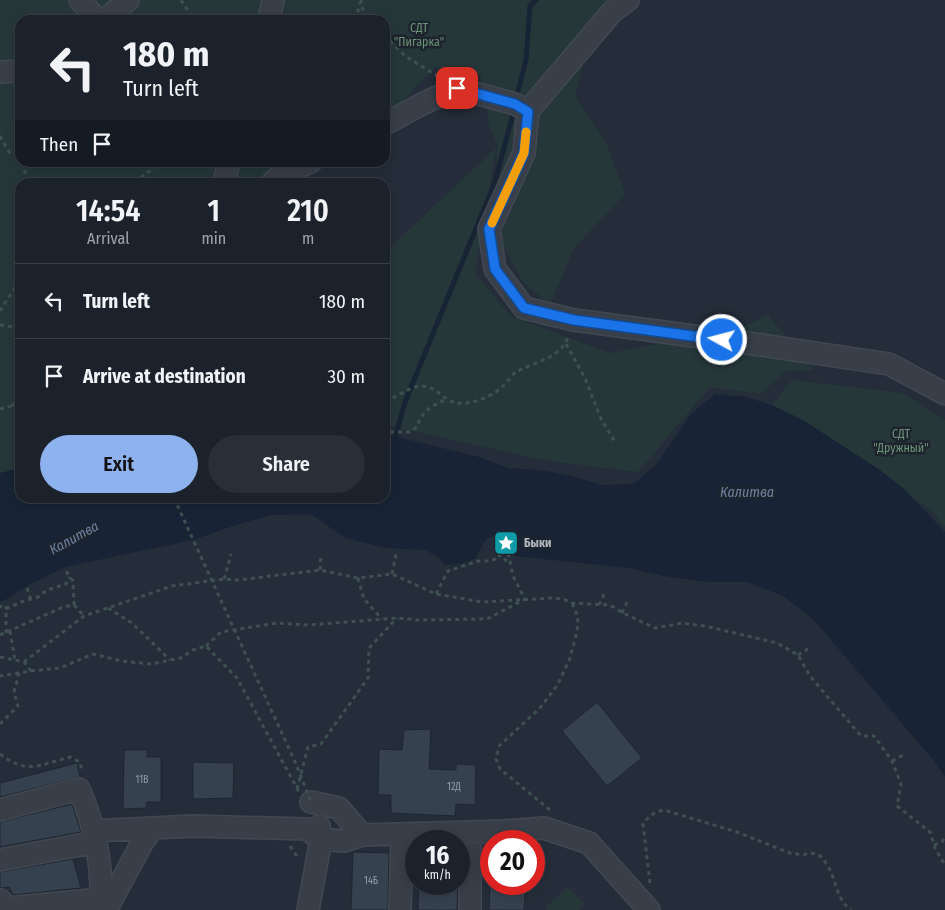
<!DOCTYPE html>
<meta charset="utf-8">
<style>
body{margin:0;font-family:"Fira Sans Condensed",sans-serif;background:#282f37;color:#f1f3f6;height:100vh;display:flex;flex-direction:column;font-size:19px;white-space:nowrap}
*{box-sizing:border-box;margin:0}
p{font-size:16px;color:#a0a4a9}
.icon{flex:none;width:28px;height:28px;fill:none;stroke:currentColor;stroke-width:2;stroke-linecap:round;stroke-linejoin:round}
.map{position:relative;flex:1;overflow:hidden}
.drawer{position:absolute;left:15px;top:178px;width:375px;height:325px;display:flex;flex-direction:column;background:#1b222b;border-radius:15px;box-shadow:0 2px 12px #0003,0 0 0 1px #393f47}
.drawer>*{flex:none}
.hud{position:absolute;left:15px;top:15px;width:375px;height:152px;border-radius:15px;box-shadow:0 2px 12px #0003,0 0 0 1px #393f47;background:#1b222b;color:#f1f3f6;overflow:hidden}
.speed{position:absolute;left:405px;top:830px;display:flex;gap:10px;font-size:25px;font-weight:700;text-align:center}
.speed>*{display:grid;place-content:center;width:65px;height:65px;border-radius:50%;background:#1b222b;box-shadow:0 2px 12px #0003,0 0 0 1px #393f47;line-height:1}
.speed small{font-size:12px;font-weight:400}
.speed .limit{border:8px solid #d22;background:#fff;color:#111}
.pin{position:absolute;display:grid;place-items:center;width:42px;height:42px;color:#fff;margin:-21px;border-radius:10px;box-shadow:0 2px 8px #0006}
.me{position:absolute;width:55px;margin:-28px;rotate:277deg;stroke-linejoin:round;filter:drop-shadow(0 0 4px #0008)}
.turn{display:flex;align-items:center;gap:18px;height:105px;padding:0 25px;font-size:22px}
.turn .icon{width:65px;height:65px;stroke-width:2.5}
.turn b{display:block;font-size:35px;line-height:42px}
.then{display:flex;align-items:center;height:48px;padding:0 25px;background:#0003;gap:10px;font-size:19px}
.eta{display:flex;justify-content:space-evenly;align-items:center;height:85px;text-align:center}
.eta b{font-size:30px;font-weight:600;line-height:35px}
.cta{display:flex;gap:10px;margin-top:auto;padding:10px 25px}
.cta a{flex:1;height:58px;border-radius:30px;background:#8eb2ee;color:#111;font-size:20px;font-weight:600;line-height:58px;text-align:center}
.cta a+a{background:#282f37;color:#f1f3f6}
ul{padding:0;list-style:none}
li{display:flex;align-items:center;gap:15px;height:75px;padding:0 25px;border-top:1px solid #393f47}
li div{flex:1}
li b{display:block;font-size:19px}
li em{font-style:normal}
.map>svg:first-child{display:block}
</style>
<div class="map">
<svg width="945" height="910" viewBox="0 0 945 910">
<rect width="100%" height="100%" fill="#242d39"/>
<path fill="#26373a" d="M0,0H613L595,17L575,96L606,142L625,194L574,248L550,305L522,281L502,244L496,193L497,144L490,127L480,76L435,67L385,119V20H20V162L334,163L300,182H20V468L0,474Z
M496,148L475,273L511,316L610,353L736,330L768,315L814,370L785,371L761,394L710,387L638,472L548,461L385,425V252Z
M792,380L903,393L945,420V527L931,510L815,432L765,413Z
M568,887L585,904L579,910H547L545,908Z"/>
<path fill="#182435" d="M715,394L746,397L774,406L803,420L880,470L904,489L945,532V777L935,762L814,620L783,596L747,582H709L668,577L628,568L515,556L511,542C486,529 486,540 475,559L459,564L444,565L438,557L425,550L385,548L345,538L311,514L271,515L233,526L193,540L65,567L29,585L0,603V473L20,468V498H385V434L479,457L508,468L540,470L571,476L602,485L633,484L656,465L690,415Z"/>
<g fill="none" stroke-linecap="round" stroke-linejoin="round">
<path stroke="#182435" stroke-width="5" d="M516,99L526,60L530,6L536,0
M394,442L405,402L495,182L514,110"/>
</g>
<path fill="#36414f" stroke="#1f2630" d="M597,702L642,758L607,786L562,731Z
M431,729L429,769L456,770V764L476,765L475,805L456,804L455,816L391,813V795H378L379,749L402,750L404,730Z
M124,750H147V757H161V802H147L146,808L123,809Z
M193,762L234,763L233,798L193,799Z
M77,763L80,777L0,797V783Z
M72,804L81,832L0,847V822Z
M353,852L389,853L388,910H351Z
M73,859L81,888L13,895L9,887L0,888V872Z
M419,884H458L457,910H418Z
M490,884H526L524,910H489Z"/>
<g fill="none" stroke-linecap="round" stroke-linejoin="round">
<defs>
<path id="minor" d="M80,0L97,20
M105,20L128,0
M269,20L273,0
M0,72L20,71
M528,111L612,12L628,0
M385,124L424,103L457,88L515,104L528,111L524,153L489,229L495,269L524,308L574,320L761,345L889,364L945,394
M224,182L229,162
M273,182L282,174L310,162
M311,802L339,808L362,835L504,831L544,828L589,843L649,910
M0,810L79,789C95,825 104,871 100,910
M93,831L153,828
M470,832V910
M0,860L96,842
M0,900L8,908L101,899
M106,910L142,843L153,828L193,826L306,829L321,839L344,841L362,835
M308,910L321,839L319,826
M400,910L402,835"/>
</defs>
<use href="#minor" stroke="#414852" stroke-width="24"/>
<path stroke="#3f5052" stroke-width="3" stroke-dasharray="4 4" stroke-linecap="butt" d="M181,0L194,20
M362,0L360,3L365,14L371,20
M355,20L360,4
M385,35L405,56L439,77
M0,136L9,152L18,154L20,158
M23,162L26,177L30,182
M134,182L162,162
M15,288L16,307L20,317
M0,311L20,280
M0,325L20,328
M566,344L585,378L601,419L615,442
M385,400C400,398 412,382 428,387C440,390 447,406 466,403C478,402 494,395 503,386C508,382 511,375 516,372C534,362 561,358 568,337
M12,406L20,395
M0,409L20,404
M387,440L391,432H410L417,427C421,412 431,406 445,400
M320,570L321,554
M392,574L396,554
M358,578L364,599L382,619
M224,579L231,554
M27,588L31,600
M436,594L448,571L478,561H489L499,558L502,546L505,560L510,562
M74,605L84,616
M599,605L604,594
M0,607L1,606L0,608
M108,608L132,623L170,660
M6,609L21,602L38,597L47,590L66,584L70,577
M622,613L628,600
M10,631L15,660
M6,633V606
M0,635L63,607L74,605L73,581L65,570
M206,646L221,632L277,623L309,625L397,618L418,620L487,619L525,599L513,576L506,543
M798,655L808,649
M0,657L24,662L31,671L0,676
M24,662L84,616L172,586L224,579L239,580L320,570L358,578L392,574L436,594L482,602L553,598L563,599L572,603L610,605L623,613L655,628L682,623L705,626L777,643L798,655L810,676L861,736H874L892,761L901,784L897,806L930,832L935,848L945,865
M31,671L60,668L93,654L121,661L151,664L181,658L193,650L206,646L237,678L299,792
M0,724L18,706L14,692L19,673
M0,754C27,775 39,765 70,757L80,762L82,772
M892,761L903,755
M297,789L308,747L321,744L368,678L369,648L397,618
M550,810L500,769L496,759L499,746L540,708L558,684L570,658L577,632L578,617L572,603
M934,845L942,842L945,836
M290,846L299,859
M650,883L643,824C649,816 654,812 664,810L737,832L790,853L803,855L809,853L818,854C839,873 832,896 851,910"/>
<use href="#minor" stroke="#383f49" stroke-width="21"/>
<path stroke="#3f5052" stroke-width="3" stroke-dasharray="4 4" stroke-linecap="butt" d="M174,498L296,764L311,802"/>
</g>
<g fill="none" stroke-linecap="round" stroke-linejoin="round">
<defs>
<path id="route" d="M457,88L515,104L528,112L524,153L489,229L495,269L524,308L574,320L722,340"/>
</defs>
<use href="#route" stroke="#114b97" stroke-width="12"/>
<use href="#route" stroke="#1a73e8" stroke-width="9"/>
<path stroke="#f59e0b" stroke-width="9" d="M492,223L524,153L526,132"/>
</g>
<defs>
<symbol id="sight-square" viewBox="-11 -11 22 22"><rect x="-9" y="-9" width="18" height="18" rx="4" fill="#0f9aa8" stroke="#1d242e"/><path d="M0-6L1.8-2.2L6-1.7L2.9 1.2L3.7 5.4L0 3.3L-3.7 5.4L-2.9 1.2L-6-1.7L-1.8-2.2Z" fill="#fff"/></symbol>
</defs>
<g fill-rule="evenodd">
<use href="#sight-square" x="492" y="529" width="28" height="28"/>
</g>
<g text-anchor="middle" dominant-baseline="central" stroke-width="5" stroke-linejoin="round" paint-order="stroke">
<g font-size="10" fill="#929aa6">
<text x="142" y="780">11В</text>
<text x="454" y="787">12Д</text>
<text x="371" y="881">14Б</text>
</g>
<g font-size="12" fill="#6c9476" stroke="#1d242e">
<text x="419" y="28">СДТ<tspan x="419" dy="14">"Пигарка"</tspan></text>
<text x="901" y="434">СДТ<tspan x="901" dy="14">"Дружный"</tspan></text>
</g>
<g font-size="12" font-weight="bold" fill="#b3bac5" stroke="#1d242e" text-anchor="start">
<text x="524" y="543">Быки</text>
</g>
<g font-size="14" font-style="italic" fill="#6f83a1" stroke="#1d242e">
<text x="747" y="492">Калитва</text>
<text transform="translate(74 538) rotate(-29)">Калитва</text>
</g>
</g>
</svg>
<div class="speed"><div>16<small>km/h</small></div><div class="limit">20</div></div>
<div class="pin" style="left:457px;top:88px;background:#d93025"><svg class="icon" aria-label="arrive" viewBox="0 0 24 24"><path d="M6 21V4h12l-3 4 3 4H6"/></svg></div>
<svg class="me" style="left:722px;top:340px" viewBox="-20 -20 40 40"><circle r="17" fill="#1a73e8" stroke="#fff" stroke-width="3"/><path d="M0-11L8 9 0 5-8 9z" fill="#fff"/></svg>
<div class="hud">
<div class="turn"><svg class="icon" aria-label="left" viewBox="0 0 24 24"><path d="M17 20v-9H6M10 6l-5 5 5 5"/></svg><div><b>180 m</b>Turn left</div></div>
<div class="then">Then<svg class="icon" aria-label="arrive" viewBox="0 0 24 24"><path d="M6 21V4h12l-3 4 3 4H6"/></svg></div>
</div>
<section class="drawer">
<div class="eta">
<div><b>14:54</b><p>Arrival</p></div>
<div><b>1</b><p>min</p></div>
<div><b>210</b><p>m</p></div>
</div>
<ul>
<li><svg class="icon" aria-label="left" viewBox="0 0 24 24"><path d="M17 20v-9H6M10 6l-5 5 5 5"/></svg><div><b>Turn left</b></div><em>180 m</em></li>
<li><svg class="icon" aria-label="arrive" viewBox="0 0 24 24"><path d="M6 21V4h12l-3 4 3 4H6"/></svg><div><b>Arrive at destination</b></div><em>30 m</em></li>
</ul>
<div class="cta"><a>Exit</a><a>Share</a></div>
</section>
</div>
